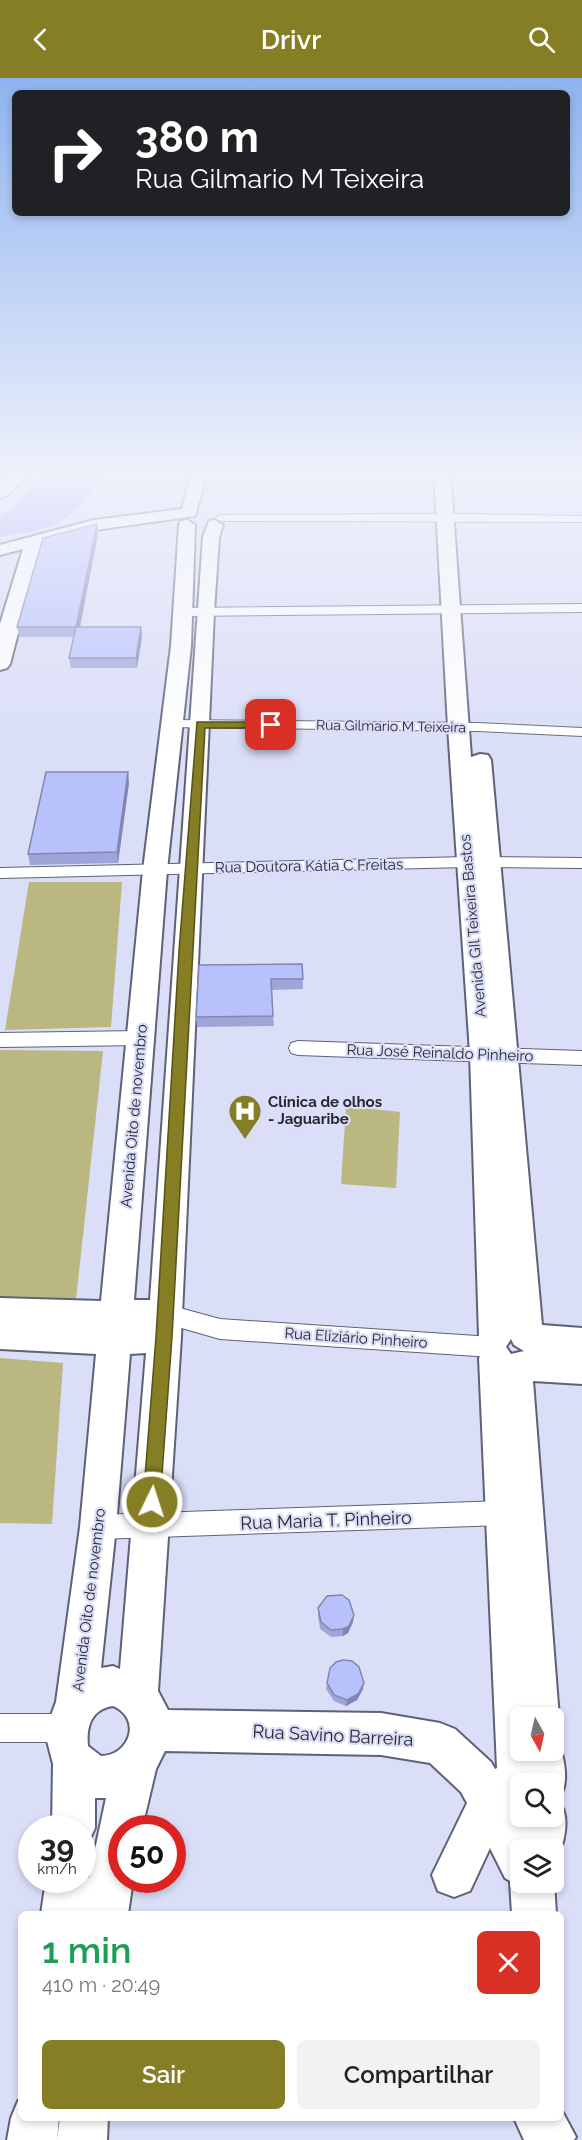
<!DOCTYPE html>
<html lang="pt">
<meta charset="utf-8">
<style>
body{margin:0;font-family:Raleway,sans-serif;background:#f2f2f2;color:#222;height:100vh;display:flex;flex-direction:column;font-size:22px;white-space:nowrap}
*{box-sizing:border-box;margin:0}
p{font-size:20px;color:#767676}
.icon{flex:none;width:33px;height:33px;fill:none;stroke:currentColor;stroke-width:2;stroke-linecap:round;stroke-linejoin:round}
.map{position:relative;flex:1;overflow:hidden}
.panel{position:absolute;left:18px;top:1833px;width:546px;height:210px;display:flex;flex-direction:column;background:#fff;border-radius:9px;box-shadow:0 3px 9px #0003}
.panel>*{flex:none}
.banner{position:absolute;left:12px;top:12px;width:558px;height:126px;border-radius:9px;box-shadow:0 3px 9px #0003;background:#202124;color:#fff;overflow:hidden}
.needle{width:39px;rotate:172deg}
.controls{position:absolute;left:510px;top:1629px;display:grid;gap:12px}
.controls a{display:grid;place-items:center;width:54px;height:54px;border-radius:9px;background:#fff;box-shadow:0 3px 9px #0003;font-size:30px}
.speed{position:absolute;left:18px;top:1737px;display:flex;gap:12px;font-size:30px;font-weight:700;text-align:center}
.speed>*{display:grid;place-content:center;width:78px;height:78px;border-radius:50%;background:#fff;box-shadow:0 3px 9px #0003;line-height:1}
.speed small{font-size:15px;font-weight:400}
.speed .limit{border:9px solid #d22;background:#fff;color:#111}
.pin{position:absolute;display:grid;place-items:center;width:51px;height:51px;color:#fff;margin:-26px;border-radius:12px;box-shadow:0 3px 9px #0006}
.me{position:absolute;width:66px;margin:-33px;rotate:4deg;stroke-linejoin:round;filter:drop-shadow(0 0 4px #0008)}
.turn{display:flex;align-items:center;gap:21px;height:126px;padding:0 24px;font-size:27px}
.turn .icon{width:78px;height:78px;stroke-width:2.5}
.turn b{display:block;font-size:42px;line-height:51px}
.round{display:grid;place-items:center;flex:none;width:63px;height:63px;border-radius:9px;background:#f2f2f2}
.headline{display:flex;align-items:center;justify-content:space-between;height:102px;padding:0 24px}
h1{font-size:36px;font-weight:600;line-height:45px;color:#1e9e55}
.cta{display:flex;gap:12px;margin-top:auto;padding:12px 24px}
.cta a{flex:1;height:69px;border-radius:9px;background:#857e25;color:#fff;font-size:24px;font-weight:600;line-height:69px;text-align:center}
.cta a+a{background:#f2f2f2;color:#222}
header{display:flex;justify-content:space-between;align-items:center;height:78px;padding:0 24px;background:#857e25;color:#fff;font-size:27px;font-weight:600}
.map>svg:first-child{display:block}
</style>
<header><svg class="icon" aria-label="back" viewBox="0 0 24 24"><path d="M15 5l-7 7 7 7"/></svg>Drivr<svg class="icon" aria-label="search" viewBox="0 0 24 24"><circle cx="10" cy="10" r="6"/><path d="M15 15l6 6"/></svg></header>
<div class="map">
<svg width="582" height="2062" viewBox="0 0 582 2062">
<rect width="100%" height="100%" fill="#dadef7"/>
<path fill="#bbb780" d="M29,804H122L111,949L5,952Z
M0,972L103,973L75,1231L0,1226Z
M346,1028L400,1034L396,1110L341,1106Z
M0,1280L63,1285L52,1446L0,1445Z"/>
<path fill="#a7b1fa" d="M46,392H108C93,411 78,435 55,446C39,453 18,456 0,459V439C24,426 29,410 46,392Z"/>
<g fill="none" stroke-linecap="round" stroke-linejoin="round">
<defs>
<path id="street" d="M462,436L582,438V444L221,443L215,440L221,437Z
M582,526V534L183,538L177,534L183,530Z
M173,642L477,645L582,650V658L477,653L168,649L166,646Z
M468,779L582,780V790L468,789L0,800V790Z
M141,953L148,955L150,960L148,965L141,967L0,969V955Z
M298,963L582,973V987L298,977L291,975L289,970L291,965Z
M165,1226L220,1241L492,1259L500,1262L503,1269L500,1276L492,1279L220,1261L157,1243L154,1236L157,1229Z
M503,1423L512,1426L516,1435L512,1444L503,1447L98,1461L89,1458L85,1449L89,1440L98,1437Z
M0,1636H67L77,1640L81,1650L77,1660L67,1664H0Z"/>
<path id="secondary" d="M192,392H208L195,438L95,452L41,466L10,586L7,590L0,592V546L23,471L0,477V467L94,442L182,431Z
M434,392H450L471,679L480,676L488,677L491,682L542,1247L582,1250V1306L533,1303L559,1640L554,1654V1640H520V1672H554V1656L556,1657C563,1675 572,1707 557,1722C573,1737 563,1769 555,1787L554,1788V1772H520V1804H554V1803L556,1836H512L510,1803L505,1800L490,1770L470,1813L454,1819L438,1813L432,1797L467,1725L461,1714L430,1685L381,1677L165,1673L156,1691L142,1750H122V1802H133L128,1836H41L46,1802H82V1786L89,1800L106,1720H95V1750L88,1765L82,1768V1750H52L53,1686L46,1659L50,1640L56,1624L80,1449L96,1276L0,1271V1220L101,1223L143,792L171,568L179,447L181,443L187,442L195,447L191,568L167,792L134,1222H150L203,459L209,443L215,442L223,447L219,459L214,534L181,1259L158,1613L168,1632L381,1635L440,1645L455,1651L491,1684L495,1691L497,1690L479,1280L486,1269L479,1258L470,975L448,649ZM511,1261L514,1267L524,1273L511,1276L506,1269ZM146,1275L120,1591L113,1588L101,1590L116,1449L130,1276ZM113,1628C143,1641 129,1678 101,1678L88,1668C86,1648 92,1631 113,1628ZM520,1706H554V1738H523L522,1742L515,1727L520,1729Z
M21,2021V2040H59L57,2062H7L11,2040L18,2023Z
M561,2031L576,2059L574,2062H524L514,2040H561Z
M60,2040H108L107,2062H57Z"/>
<path id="highway" d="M15,392H35L7,418L0,420V405Z"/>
</defs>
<use href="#street" stroke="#5e6277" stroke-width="2"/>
<use href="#secondary" stroke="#5e6277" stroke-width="4"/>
<use href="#highway" stroke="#5e6277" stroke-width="3"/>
<use href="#street" fill="#fff" fill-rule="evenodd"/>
<use href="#secondary" fill="#fff" fill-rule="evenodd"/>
<use href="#highway" fill="#fff" fill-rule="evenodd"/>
</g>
<path fill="#9ea6d9" d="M97,446L98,456L80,549H141L142,559L137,590H71L69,580L74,559H19L17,549Z
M129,705L118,785L30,787L28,776Z
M302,886L303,911L271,912L274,948L197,949L196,939L199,887Z
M318,1530L353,1544L348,1555L343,1558L331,1559L320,1551L318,1538Z
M327,1605L363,1611L357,1622L346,1628L334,1623L326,1611Z"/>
<path fill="#8187b0" d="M97,446L98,456L78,559L76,549Z
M141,549L142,559L137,590L136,580Z
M128,694L129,705L118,785L117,774Z
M354,1537L353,1544L348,1555L343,1558V1551Z
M364,1605L363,1611L357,1622L346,1628L347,1622Z"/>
<path fill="#b8c1fc" stroke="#8187b0" stroke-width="1.5" d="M97,446L76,549H141L136,580H69L76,549H17L43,460Z
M46,694H128L117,774L28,776Z
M302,886L303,901H271L273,938L196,939L199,887Z
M342,1517L349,1522L354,1537L349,1548L343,1551L331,1552L321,1544L318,1530L327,1518Z
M343,1582L352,1583L359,1589L364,1605L358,1616L347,1622L334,1617L327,1605L330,1590L336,1584Z"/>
<linearGradient id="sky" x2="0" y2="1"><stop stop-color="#8eb3ef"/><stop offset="0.58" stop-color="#eef0fb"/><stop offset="1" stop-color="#eef0fb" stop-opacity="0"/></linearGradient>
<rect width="582" height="680" fill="url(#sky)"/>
<path fill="#857e25" stroke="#565218" stroke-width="1.5" d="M197,644H271L276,647L271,650H205L172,1259L160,1424L158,1430L152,1433L145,1430L143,1424L156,1259L179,873Z"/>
<defs>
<symbol id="hospital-pin" viewBox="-11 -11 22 30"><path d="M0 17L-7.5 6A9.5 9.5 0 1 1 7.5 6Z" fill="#857e25" stroke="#dadef7"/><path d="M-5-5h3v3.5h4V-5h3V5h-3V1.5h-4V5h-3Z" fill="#fff"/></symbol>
</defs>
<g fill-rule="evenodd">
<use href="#hospital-pin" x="226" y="1014" width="38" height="52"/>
</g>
<g text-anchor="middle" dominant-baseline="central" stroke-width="4.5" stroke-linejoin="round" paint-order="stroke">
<g font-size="14" fill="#272932" stroke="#dadef7">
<text transform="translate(391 648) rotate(1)">Rua Gilmario M Teixeira</text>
</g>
<g font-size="15" fill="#272932" stroke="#dadef7">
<text transform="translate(309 788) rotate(-1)">Rua Doutora Kátia C Freitas</text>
<text transform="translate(473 848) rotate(-95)">Avenida GIl Teixeira Bastos</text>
<text transform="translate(440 975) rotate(2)">Rua José Reinaldo Pinheiro</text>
<text transform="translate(134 1038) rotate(-85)">Avenida Oito de novembro</text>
<text transform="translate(356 1260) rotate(4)">Rua Eliziário Pinheiro</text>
<text transform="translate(89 1522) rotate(-83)">Avenida Oito de novembro</text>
</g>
<g font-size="15" font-weight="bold" fill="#272932" stroke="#dadef7" text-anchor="start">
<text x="268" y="1024">Clínica de olhos<tspan x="268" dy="17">- Jaguaribe</tspan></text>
</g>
<g font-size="18" fill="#272932" stroke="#dadef7">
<text transform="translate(326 1442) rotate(-2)">Rua Maria T. Pinheiro</text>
<text transform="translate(333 1657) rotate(3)">Rua Savino Barreira</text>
</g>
</g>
</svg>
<div class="controls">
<a><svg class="needle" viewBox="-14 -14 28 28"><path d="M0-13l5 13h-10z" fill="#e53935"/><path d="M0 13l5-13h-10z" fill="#767676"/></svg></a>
<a><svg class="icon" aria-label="search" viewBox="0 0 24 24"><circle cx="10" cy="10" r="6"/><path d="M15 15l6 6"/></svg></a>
<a><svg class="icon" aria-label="layers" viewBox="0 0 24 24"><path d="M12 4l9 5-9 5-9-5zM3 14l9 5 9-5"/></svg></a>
</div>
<div class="speed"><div>39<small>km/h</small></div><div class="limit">50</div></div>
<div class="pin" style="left:271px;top:647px;background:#d93025"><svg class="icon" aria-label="arrive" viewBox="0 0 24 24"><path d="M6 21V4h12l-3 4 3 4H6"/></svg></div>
<svg class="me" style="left:152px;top:1424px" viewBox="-20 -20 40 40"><circle r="17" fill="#857e25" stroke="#fff" stroke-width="3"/><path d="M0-11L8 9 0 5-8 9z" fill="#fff"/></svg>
<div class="banner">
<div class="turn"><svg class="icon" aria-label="right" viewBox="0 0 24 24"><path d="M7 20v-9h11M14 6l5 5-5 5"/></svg><div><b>380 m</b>Rua Gilmario M Teixeira</div></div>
</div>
<section class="panel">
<div class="headline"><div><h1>1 min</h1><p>410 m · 20:49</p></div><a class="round" style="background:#d93025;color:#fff"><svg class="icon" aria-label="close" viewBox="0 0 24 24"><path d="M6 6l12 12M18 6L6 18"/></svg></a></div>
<div class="cta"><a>Sair</a><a>Compartilhar</a></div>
</section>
</div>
